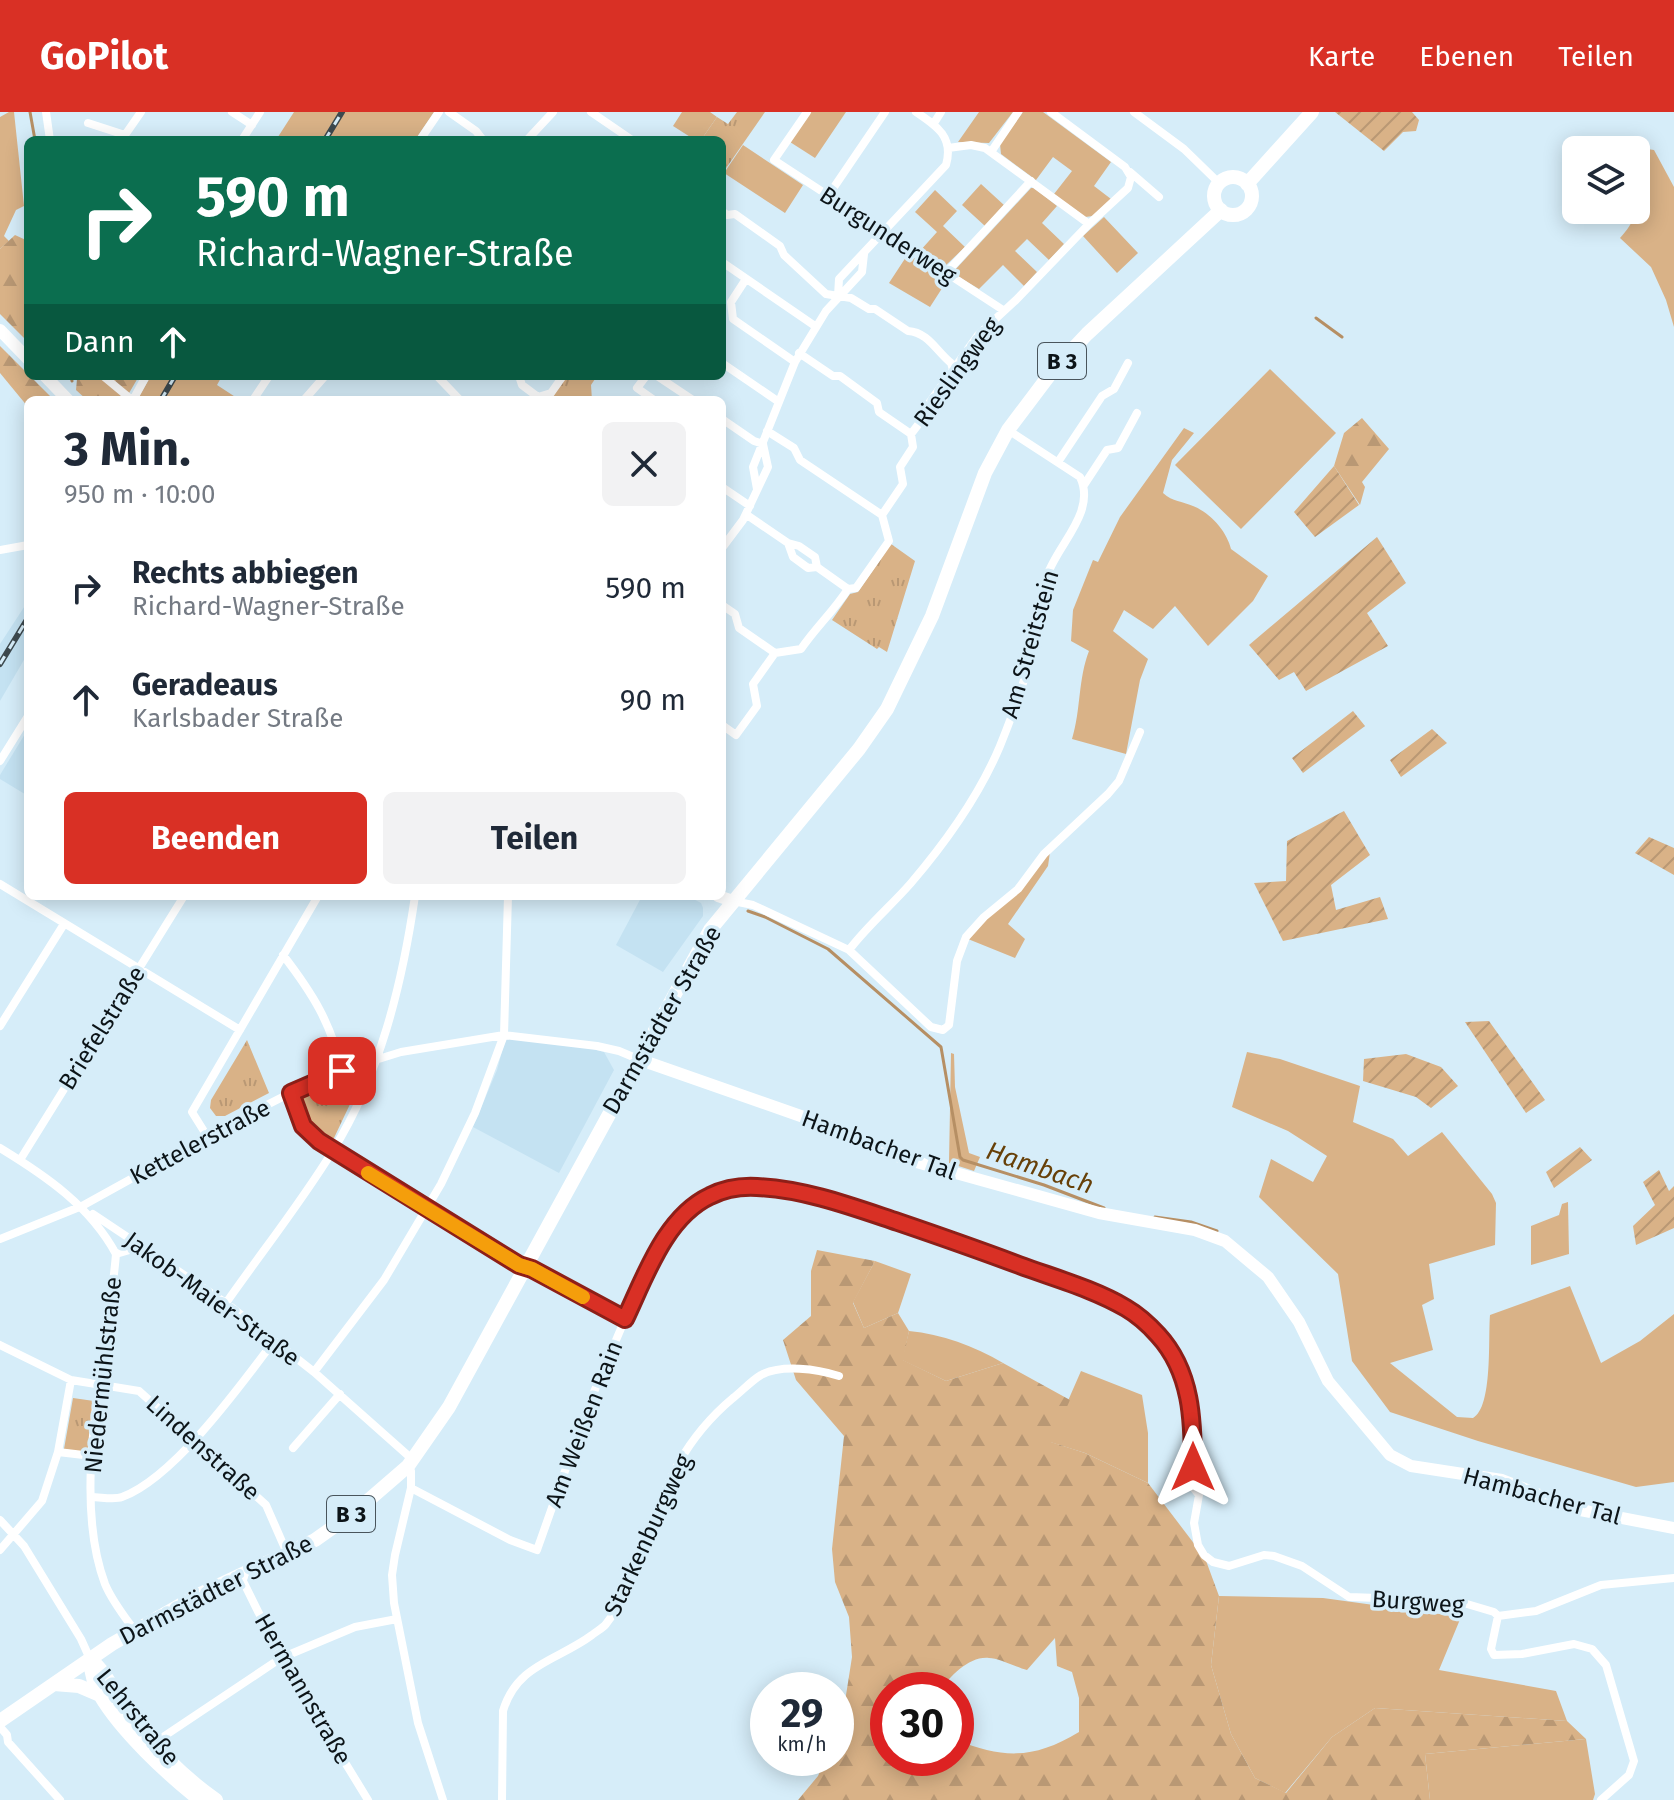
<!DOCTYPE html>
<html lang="de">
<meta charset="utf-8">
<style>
body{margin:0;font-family:"Fira Sans",sans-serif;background:#f2f2f3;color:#1f2937;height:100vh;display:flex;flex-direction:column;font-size:30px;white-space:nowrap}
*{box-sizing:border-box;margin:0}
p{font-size:26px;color:#747a83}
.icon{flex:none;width:44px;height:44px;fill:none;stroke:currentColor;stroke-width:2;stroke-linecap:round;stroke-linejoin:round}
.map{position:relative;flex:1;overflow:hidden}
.drawer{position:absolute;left:24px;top:284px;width:702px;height:504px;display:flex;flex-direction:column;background:#fff;border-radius:12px;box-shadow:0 4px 20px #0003}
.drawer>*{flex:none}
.top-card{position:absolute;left:24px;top:24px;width:702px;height:244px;border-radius:12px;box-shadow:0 4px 20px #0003;background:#0b6e4f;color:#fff;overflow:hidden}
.buttons{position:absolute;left:1562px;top:24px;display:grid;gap:16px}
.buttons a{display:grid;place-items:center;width:88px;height:88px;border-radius:12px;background:#fff;box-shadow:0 4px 20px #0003;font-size:40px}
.speed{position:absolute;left:750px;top:1560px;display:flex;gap:16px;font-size:40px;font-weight:700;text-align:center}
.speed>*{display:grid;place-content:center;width:104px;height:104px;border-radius:50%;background:#fff;box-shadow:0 4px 20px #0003;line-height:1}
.speed small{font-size:20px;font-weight:400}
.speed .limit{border:12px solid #d22;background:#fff;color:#111}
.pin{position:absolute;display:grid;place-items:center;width:68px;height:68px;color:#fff;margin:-34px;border-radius:16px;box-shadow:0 4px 12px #0006}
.me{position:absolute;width:88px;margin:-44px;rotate:0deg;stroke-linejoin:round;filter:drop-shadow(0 0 6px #0008)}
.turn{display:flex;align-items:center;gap:28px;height:168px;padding:0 40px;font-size:36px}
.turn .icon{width:104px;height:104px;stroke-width:2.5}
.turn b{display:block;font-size:56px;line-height:68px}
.then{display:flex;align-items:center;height:76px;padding:0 40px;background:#0003;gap:16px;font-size:30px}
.round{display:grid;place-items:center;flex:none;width:84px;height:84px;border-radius:12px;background:#f2f2f3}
.headline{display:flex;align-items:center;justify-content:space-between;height:136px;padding:0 40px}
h1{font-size:48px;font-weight:700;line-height:60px}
.cta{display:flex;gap:16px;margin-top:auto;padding:16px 40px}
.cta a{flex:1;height:92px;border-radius:12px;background:#d93025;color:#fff;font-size:32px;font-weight:700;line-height:92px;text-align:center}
.cta a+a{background:#f2f2f3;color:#1f2937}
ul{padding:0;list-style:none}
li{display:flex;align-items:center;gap:24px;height:112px;padding:0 40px}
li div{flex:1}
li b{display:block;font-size:30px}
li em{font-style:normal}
header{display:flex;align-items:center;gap:48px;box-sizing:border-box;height:112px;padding:0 40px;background:#d93025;color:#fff}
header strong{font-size:38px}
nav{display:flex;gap:44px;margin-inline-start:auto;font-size:28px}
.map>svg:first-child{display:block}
</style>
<header>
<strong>GoPilot</strong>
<nav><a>Karte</a><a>Ebenen</a><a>Teilen</a></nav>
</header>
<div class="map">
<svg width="1674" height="1688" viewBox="0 0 1674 1688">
<defs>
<pattern id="forest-firs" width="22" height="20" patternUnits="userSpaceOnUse" patternTransform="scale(2)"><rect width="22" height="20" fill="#d9b287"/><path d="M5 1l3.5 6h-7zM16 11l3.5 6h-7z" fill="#b99874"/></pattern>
<pattern id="park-tufts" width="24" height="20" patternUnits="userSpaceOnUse" patternTransform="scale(2)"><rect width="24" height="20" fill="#d9b287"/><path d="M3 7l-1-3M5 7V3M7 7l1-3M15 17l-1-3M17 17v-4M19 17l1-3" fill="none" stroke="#b99874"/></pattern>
<pattern id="garden-furrows" width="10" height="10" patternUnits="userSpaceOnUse" patternTransform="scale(2)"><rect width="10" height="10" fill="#d9b287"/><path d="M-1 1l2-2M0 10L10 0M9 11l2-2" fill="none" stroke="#b99874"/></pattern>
</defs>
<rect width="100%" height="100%" fill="#d6edf9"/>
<path fill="#c4e2f2" d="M28,489V541L0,589V532Z
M28,617V684L0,667V663Z
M642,784H688L701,791L703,796V804L663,860L616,833Z
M506,925L578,933L604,940L614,958L559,1061L473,1015L497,958Z"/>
<path fill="#d9b287" d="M9,0H14L24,94L16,98L4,124L9,129L0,137V5Z
M294,0H434L415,28H276Z
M682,0H710L717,5L701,28H695L673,14Z
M810,0H846L815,46L790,30Z
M979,0H1013L989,31L958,30Z
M1023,0H1043L1111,50L1094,74L1111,87L1093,104L1085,105L1054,82L1072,59L1053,45L1036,68L1001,42L1000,32Z
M743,33L803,73L785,101L724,61Z
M1627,34L1654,38L1674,75V215L1666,188L1651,155L1620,126C1648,96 1636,75 1636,38H1628Z
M981,72L1004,93L985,114L962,93Z
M1031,76H1034L1057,94L1042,111L1064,132L1049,148L1027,127L1015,139L1037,160L1024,174L1003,153L979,177L954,162V159Z
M935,78L957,99L943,114L965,135L944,155L919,140L937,120L915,100Z
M1104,105L1138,141L1117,161L1083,124Z
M908,142L948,167L930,195L889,171Z
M1270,257L1336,321L1241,417L1175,353Z
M151,264H222L217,273L240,288H137Z
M1184,316L1194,321L1172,348L1163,381C1173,390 1182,389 1193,394C1211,401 1227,420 1231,437L1268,464L1253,489L1208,534L1175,494L1153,517L1124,498L1113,519L1148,547L1140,568L1126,642L1072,627C1081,598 1078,567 1089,539L1071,529L1073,498L1093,448L1098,450L1120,405Z
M1050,740L1048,754L1008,812L1025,827L1015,846L968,827Z
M1247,940L1280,947L1360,974L1353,1010L1393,1027L1408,1044L1442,1020L1492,1082L1496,1091L1495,1133L1429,1152L1434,1187L1422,1193L1433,1238L1390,1251L1457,1305L1473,1306C1493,1295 1488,1226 1490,1203L1570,1174L1601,1251L1640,1229L1674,1202V1370L1636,1375L1478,1329L1390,1300L1352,1249L1338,1162L1259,1085L1271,1047L1313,1070L1327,1044L1288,1019L1232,995Z
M951,941L954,942L955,975L969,1041L980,1045L974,1059L949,1051Z
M1568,1090L1569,1142L1531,1153V1114L1559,1103L1562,1092Z
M875,1149L911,1162L898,1201L864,1216L853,1190Z
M909,1219C942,1222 974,1234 1003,1251L946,1269L902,1248Z
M1081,1259L1142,1283L1148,1321V1371L1085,1341L1050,1330Z
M1219,1484L1323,1486L1461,1505L1439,1558L1556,1579L1567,1609L1375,1596L1332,1625L1285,1681L1255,1666L1231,1622L1211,1553Z
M1586,1627L1595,1682L1593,1688H1430L1425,1642Z"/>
<path fill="url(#forest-firs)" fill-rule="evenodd" d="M15,123L28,129V230L0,202V137Z
M0,234L54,288H28V295L0,261Z
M84,264H139L125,288H87L76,278L77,267Z
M1362,306L1389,337L1362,370L1365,375L1360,393L1334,354L1344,321Z
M817,1138L875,1149L853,1191L864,1216L898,1201L909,1219L903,1248L946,1269L1003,1251L1070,1288L1051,1330L1085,1341L1148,1371L1205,1446L1219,1484L1211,1553L1231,1622L1255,1666L1286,1681L1332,1625L1375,1596L1567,1609L1586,1627L1425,1642L1430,1688H798L818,1664L826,1646H836V1626L841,1615L852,1545L849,1505L835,1470L832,1437L844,1324L796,1268L783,1228L811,1204V1159ZM1055,1526L1057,1554L1072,1560L1079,1586V1620C1034,1647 1005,1647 956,1628V1646H888V1578H940C951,1564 969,1544 989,1546C998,1546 1016,1555 1027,1558Z"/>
<path fill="url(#park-tufts)" d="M737,0H765L722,62V28H701L717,5L728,12Z
M567,264H597L591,273L592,288H558L553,284Z
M891,432L915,449L887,540L879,535L877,537L832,508L850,482L858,480Z
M247,928L269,981L225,1004H216L210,996L211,988Z
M353,963L359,965L360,971L334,1026L325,1028L307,1007L301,987L307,982Z
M73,1286L94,1289L89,1341L64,1337Z"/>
<path fill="url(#garden-furrows)" d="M1335,0H1412L1419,8L1416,19L1403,20L1384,39Z
M1334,354L1359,393L1315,425L1294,400Z
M1377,425L1406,471L1367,501L1388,534L1306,579L1294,560L1279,568L1249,533Z
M1353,599L1365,614L1303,661L1292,646Z
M1432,617L1447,631L1401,665L1390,648Z
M1344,699L1370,743L1331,773L1336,798L1380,785L1388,807L1283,829L1254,771L1286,769L1287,729Z
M1649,725L1674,736V763L1635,741Z
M1489,909L1545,988L1526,1001L1465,910Z
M1406,942L1441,955L1458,974L1431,996L1416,985L1363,969L1364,947Z
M1580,1035L1592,1048L1554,1076L1546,1060Z
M1659,1058L1669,1079L1674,1074V1116L1636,1133L1633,1114L1655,1093L1643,1070Z"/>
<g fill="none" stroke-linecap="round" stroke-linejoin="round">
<path stroke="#b68f64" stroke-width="3" d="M30,0L35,28
M1316,206L1342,225
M71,264L72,269
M748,799L765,805L828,837L941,935L960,1045L963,1048L1044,1073L1104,1096
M1155,1105L1191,1110L1217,1119"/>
<path stroke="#fff" stroke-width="8" d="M46,0L50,28
M232,0L252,13
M449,0L476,19L483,28
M591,0L632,28
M807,0L774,48L1003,198
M1051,0L1125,55L1131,65L1128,76L1089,112
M1134,0L1184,37L1219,71
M88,11L125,23L141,0
M934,11L941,0
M242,28L260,0
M420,28L439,0
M527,28L553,0
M991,40L1018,0
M1130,60L1159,85
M828,84L885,0
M722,99L727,103L735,102L780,134L784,143L826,182L851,186L869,197H875L908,219C928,220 937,240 951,251L953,258
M722,150L815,214
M946,161L1031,69
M746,167L731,190L733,207L795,250
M838,184L839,167L946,53C954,25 937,14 916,0
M799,241L833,264H840L877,291L879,300L911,322
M722,251L779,290
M103,264L132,288
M437,264L460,288
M519,264L522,273L538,285L551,281L563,264
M646,264L637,276L654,288
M657,264L693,288
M133,288L146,264
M253,288L269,264
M304,288L325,264
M376,288H379
M722,307L754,329L763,332
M767,319L794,336L800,348L882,403
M1058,350L1102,284L1114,277L1128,251
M1084,373L1107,338L1118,336L1137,301
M722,375L750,394
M757,377L753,355L795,250L826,199L862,160L864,142
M747,403L788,431L799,434L815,445L817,455L848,477
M788,431L793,445L808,456L817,455
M722,436L743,408L768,355L763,332
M0,438L28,433
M722,493L735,502L739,516L775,541
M722,613L736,623L757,594L753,572L775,541L801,537C817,514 833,500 848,477L856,476L889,429L882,403L903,372L900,355L913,335L911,322L930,297L929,291L978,223L1016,188L1089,112L985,36L971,33L948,36
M0,649L28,604
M0,772L240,918
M733,789L753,793L849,838L931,915L943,918L949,913L957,849L966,825L984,805L1018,777L1044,742L1108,682L1119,669L1140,620
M849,838C868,813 891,794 911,771C946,730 979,684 1000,634C1013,602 1025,569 1033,536C1039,513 1040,487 1047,464C1057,433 1097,400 1080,365L1008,318
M283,843C313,882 331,911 342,959
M0,914L64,812
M291,981L303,1014L319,1029L519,1153L532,1157L625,1207
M207,1024L192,1000L318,784
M0,1036C46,1064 90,1094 116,1142C108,1240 70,1379 105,1472C112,1489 124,1504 135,1519
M20,1048L184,784
M93,1102L226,1191L314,1260L412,1347
M0,1127L82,1094L243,1005L324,964L401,940L504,923L597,934L619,939L638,947
M116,1142L140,1135
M226,1191C261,1141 300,1092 332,1040C380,963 402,873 415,784
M0,1233L71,1268L139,1279L266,1393L287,1441
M314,1260L384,1168L441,1072L475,1001L504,923L508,784
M293,1336L340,1282
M58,1340L92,1344
M408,1354L411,1359V1376L395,1443L392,1463L394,1491L418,1611L443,1688
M411,1376L510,1428L537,1438L588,1294L625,1207L662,1132L696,1092L713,1082L737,1076H771L846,1093L975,1137L1128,1197L1161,1226L1185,1270L1193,1307L1192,1374L1199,1383L1194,1411L1198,1433L1204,1443L1213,1450L1229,1454L1264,1443L1274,1444L1302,1454L1349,1485L1436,1488L1467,1492L1494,1500L1498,1504L1536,1499L1601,1473L1674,1466
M91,1385C101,1385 114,1388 122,1385C174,1366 241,1273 274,1229
M0,1408L24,1434L81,1527L90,1547
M0,1438L42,1389L58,1340L71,1268
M240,1463L281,1546L368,1688
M1498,1504L1491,1537L1494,1543L1522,1542L1574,1532L1592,1537L1606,1553L1634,1649L1629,1663L1601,1688
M0,1615L7,1623L8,1630L60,1688
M154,1631L281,1546L355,1515L397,1507
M502,1688L503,1599C517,1552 557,1549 592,1523C597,1519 603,1516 606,1512C625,1488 635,1456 645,1429C665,1372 685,1326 733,1286C742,1279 751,1269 761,1263C782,1252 817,1257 839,1264"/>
<path stroke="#fff" stroke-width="12" d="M0,218L28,247
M45,264L68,288
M718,784L733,789
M638,947L832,1015L902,1046L1099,1101L1195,1118L1225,1129L1268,1165L1299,1210L1328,1269L1390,1343L1411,1354L1502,1368L1575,1397L1674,1416"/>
<path stroke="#fff" stroke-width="14" d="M1214 84a19 19 0 1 1 38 0a19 19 0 1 1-38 0Z
M1247,72L1312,0
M90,1547C107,1561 114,1580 126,1598C149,1631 183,1665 216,1688
M90,1547C91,1560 93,1571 100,1583C121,1619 167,1662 200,1688
M54,1572L79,1574L100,1583
M0,1609L112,1532L198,1483L315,1428L356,1399L408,1354L449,1295L710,818L859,637L887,597L932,504L985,361L1008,318L1054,257L1087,222L1221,98"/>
<defs>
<path id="rail" d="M325,28L342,0
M161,288L175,264
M0,552L28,506"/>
</defs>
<use href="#rail" stroke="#3d494e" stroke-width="6"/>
<use href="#rail" stroke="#d6edf9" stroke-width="3" stroke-dasharray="9" stroke-linecap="butt"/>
</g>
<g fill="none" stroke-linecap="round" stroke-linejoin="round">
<defs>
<path id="route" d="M342,959L291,981L303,1014L319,1029L519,1153L532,1157L625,1207C645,1165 665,1105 710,1084C724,1077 740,1074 757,1075C805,1077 853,1095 898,1110C939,1124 979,1138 1019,1153C1054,1166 1094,1177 1126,1196C1138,1203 1149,1213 1158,1223C1192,1260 1193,1309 1193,1355"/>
</defs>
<use href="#route" stroke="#8d1f18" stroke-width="20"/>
<use href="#route" stroke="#d93025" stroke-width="14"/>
<path stroke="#f59e0b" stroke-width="14" d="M368,1061L519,1153L532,1157L583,1185"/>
</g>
<g text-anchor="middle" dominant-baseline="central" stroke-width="7" stroke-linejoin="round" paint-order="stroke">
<g fill="#d6edf9" stroke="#49555c" stroke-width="2">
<rect x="1038" y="231" width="48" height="36" rx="6"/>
<rect x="327" y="1384" width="48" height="36" rx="6"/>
</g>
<g font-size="22" font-weight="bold" fill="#0c1418">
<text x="1062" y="249">B 3</text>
<text x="351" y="1402">B 3</text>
</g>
<g font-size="24" fill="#0c1418" stroke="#d6edf9">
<text transform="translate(888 123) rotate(33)">Burgunderweg</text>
<text transform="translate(957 260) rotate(-54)">Rieslingweg</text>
<text transform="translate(1030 532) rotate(-74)">Am Streitstein</text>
<text transform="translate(662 908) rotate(-60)">Darmstädter Straße</text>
<text transform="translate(102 916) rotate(-58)">Briefelstraße</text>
<text transform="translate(200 1030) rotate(-28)">Kettelerstraße</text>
<text transform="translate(879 1033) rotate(20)">Hambacher Tal</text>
<text transform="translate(212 1187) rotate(36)">Jakob-Maier-Straße</text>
<text transform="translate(103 1263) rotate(-84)">Niedermühlstraße</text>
<text transform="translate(584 1312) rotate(-69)">Am Weißen Rain</text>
<text transform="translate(203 1336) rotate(42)">Lindenstraße</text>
<text transform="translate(1542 1384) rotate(15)">Hambacher Tal</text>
<text transform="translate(648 1423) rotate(-65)">Starkenburgweg</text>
<text transform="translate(216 1478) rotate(-27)">Darmstädter Straße</text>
<text transform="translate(1418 1490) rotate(4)">Burgweg</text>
<text transform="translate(303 1577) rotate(60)">Hermannstraße</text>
<text transform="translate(138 1605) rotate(51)">Lehrstraße</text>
</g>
<g font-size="26" font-style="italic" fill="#674008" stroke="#d6edf9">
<text transform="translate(1040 1056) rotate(19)">Hambach</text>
</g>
</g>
</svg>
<div class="buttons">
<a><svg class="icon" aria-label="layers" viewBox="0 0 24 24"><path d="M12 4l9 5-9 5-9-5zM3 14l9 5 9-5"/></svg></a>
</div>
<div class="speed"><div>29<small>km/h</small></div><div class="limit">30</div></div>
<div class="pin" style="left:342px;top:959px;background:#d93025"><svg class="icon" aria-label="arrive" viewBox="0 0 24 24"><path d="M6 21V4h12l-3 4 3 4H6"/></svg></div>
<svg class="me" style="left:1193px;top:1355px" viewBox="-20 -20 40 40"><path d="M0-17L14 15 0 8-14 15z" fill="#d93025" stroke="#fff" stroke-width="4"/></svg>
<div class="top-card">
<div class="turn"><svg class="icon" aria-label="right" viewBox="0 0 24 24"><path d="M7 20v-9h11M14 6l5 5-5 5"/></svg><div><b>590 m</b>Richard-Wagner-Straße</div></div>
<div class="then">Dann<svg class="icon" aria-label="ahead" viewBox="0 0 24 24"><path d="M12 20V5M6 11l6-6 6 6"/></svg></div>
</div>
<section class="drawer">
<div class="headline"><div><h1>3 Min.</h1><p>950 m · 10:00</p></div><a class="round"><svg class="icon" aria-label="close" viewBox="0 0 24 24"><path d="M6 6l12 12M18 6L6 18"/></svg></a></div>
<ul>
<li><svg class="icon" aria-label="right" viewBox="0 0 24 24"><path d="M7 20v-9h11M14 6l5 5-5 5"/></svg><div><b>Rechts abbiegen</b><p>Richard-Wagner-Straße</p></div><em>590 m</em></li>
<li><svg class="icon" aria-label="ahead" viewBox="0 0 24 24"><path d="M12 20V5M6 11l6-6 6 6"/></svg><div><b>Geradeaus</b><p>Karlsbader Straße</p></div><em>90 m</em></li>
</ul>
<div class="cta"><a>Beenden</a><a>Teilen</a></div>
</section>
</div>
